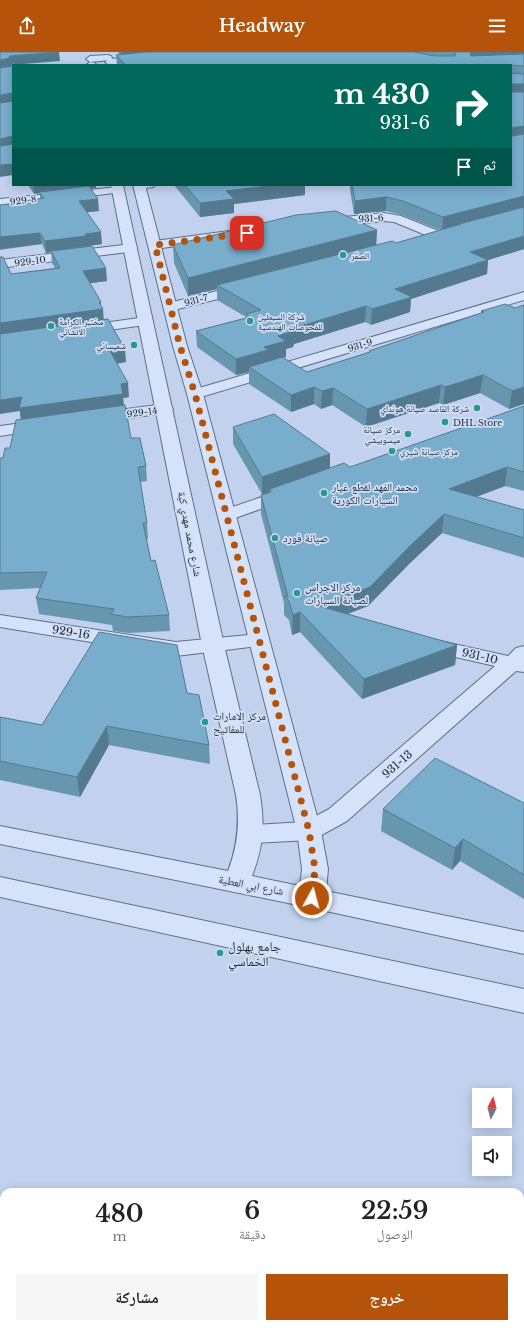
<!DOCTYPE html>
<html lang="ar">
<meta charset="utf-8">
<style>
body{margin:0;font-family:"Libre Baskerville","Noto Naskh Arabic",serif;background:#f6f6f6;color:#222;direction:rtl;height:100vh;display:flex;flex-direction:column;font-size:15px;white-space:nowrap}
*{box-sizing:border-box;margin:0}
p{font-size:13px;color:#767676}
.icon{flex:none;width:22px;height:22px;fill:none;stroke:currentColor;stroke-width:2;stroke-linecap:round;stroke-linejoin:round}
.map{position:relative;flex:1;overflow:hidden;direction:ltr}
.sheet{position:absolute;left:0px;top:1136px;width:524px;height:140px;display:flex;flex-direction:column;background:#fff;border-radius:12px 12px 0 0;box-shadow:0 2px 10px #0003;direction:rtl}
.sheet>*{flex:none}
.banner{position:absolute;left:12px;top:12px;width:500px;height:122px;border-radius:0px;box-shadow:0 2px 10px #0003;direction:rtl;background:#00695c;color:#fff;overflow:hidden}
.needle{width:26px;rotate:6deg}
.controls{position:absolute;left:472px;top:1036px;display:grid;gap:8px}
.controls a{display:grid;place-items:center;width:40px;height:40px;border-radius:0px;background:#fff;box-shadow:0 2px 10px #0003;font-size:20px}
.pin{position:absolute;display:grid;place-items:center;width:34px;height:34px;color:#fff;margin:-17px;border-radius:8px;box-shadow:0 2px 6px #0006}
.me{position:absolute;width:44px;margin:-22px;rotate:7deg;stroke-linejoin:round;filter:drop-shadow(0 0 3px #0008)}
.turn{display:flex;align-items:center;gap:14px;height:84px;padding:0 16px;font-size:18px}
.turn .icon{width:52px;height:52px;stroke-width:2.5}
.turn b{display:block;font-size:28px;line-height:34px}
.then{display:flex;align-items:center;height:38px;padding:0 16px;background:#0003;gap:8px;font-size:15px}
.eta{display:flex;justify-content:space-evenly;align-items:center;height:68px;text-align:center}
.eta b{font-size:24px;font-weight:600;line-height:28px}
.cta{display:flex;gap:8px;margin-top:auto;padding:8px 16px}
.cta a{flex:1;height:46px;border-radius:0px;background:#b45309;color:#fff;font-size:16px;font-weight:600;line-height:46px;text-align:center}
.cta a+a{background:#f6f6f6;color:#222}
header{display:flex;justify-content:space-between;align-items:center;height:52px;padding:0 16px;background:#b45309;color:#fff;font-size:18px;font-weight:600}
.map>svg:first-child{display:block}
</style>
<header><svg class="icon" aria-label="menu" viewBox="0 0 24 24"><path d="M4 6h16M4 12h16M4 18h16"/></svg>Headway<svg class="icon" aria-label="share" viewBox="0 0 24 24"><path d="M12 15V3M7 8l5-5 5 5M5 13v7h14v-7"/></svg></header>
<div class="map">
<svg width="524" height="1276" viewBox="0 0 524 1276">
<rect width="100%" height="100%" fill="#c2d2ee"/>
<g fill="none" stroke-linecap="round" stroke-linejoin="round">
<defs>
<path id="minor" d="M146,4L149,5L150,7L149,9L109,13L105,10L109,7Z
M90,10L95,11L96,13H86Z
M134,133H155L153,135L139,137L135,136Z
M118,135L122,136L124,138L122,140L0,155V147Z
M384,161L401,164L446,182L448,185L446,188H438L394,170L384,169L325,175L321,174L319,171L321,168L325,167Z
M229,179L233,180L235,183L233,186L155,197L150,196L149,193L150,190L155,189Z
M131,192L136,193L137,196L136,199L0,216V208Z
M245,232L250,233L252,236L250,239L170,259L165,258L163,255L165,252Z
M524,240V248L201,345L195,347L189,345L187,342L189,339Z
M146,265L151,266L153,269L151,272L82,282L77,281L75,278L77,275L82,274Z
M165,352L171,354L173,357L171,360L96,371L90,369L88,366L90,363L96,361Z
M44,368L50,370L52,373L50,376L0,384V374Z
M288,436L294,437L297,441L294,445L227,469L221,467L218,463L221,459Z
M0,563L176,590L258,582L265,583L268,588L265,593L258,594L176,604L0,575Z
M427,586L508,604L516,596L524,594V620L516,619L347,769L318,785L309,788L252,791L243,788L240,782L243,776L252,773L305,770L329,757L495,614L420,597L416,592L420,587Z
M0,825L524,937V961L0,845Z"/>
<path id="tertiary" d="M108,3L111,4L112,6L111,8L90,10L86,7L90,4Z
M111,133H123L224,593L260,743C265,774 263,795 252,824L300,834L302,817L297,779L187,342L173,294L133,133H145L187,294L203,342L321,779L328,817L326,839L524,880V902L312,856L0,792V774L228,819C238,793 240,770 236,743L202,593Z"/>
</defs>
<use href="#minor" stroke="#597288" stroke-width="2"/>
<use href="#tertiary" stroke="#597288" stroke-width="2"/>
<use href="#minor" fill="#d6e2f9" fill-rule="evenodd"/>
<use href="#tertiary" fill="#d6e2f9" fill-rule="evenodd"/>
</g>
<path fill="#6796af" d="M118,0H524V197L488,208L487,222L411,247L410,260L371,273L365,270L294,292L293,295L286,297V305L283,306L307,320L369,300V299L481,261V259L515,256L524,253V352L509,357L480,341L443,353L439,351L366,375L332,353L321,357L314,352L291,360L249,332V320L236,323L197,295L196,279L246,266V265L217,248V237L188,244L174,211L173,193L377,178L376,193L396,191L440,178L402,163L386,159L354,162L350,138V133H511V13H117L116,3L119,2Z
M28,133H96V136H91L99,159L87,160L102,192L87,194L107,229L90,231L103,257V267L126,310L117,312L129,345L123,346L124,353L131,386L146,414L147,429L140,430L147,471L148,487H146L151,509L169,563L170,579L129,581L113,579L112,573L39,562L36,546L40,536L0,538V406H3L10,396L21,368L20,359L11,222L55,216L52,211L51,200L46,201L42,192L0,198V153L32,149V148L40,146V141L34,142Z
M174,133H305V143L234,152V161L200,165Z
M524,354V439L505,434L476,445L524,458V506L442,481L409,512L368,554L348,562L457,593L455,613L362,647L300,580L292,583L289,568L284,563V551L261,462V443L262,442L233,392V375L330,402V416L350,415Z
M187,641L209,693L210,712L109,693L80,745L0,728V665L42,673Z
M524,751V847L460,809L452,818L381,779L383,757Z"/>
<path fill="#547a8f" d="M59,0L60,9L11,13V15L0,18V8L9,4Z
M121,0H169L121,4Z
M472,0H524V4L469,13L470,2Z
M511,32H524V43L511,44Z
M13,41V51L0,53V43Z
M524,74V86L511,88V76Z
M13,84V95L0,98V87Z
M13,112V123L0,125V113Z
M33,133H96V136L40,141L39,140L40,141L34,142Z
M278,133H305V143L234,152V161L200,165V151L226,139Z
M524,144V158L459,172V175L442,179L443,165Z
M386,145V159L354,162L355,149Z
M98,147L99,159L80,161L79,149Z
M377,178L376,196L217,233V237L188,244V226Z
M101,180L102,192L51,199V200L46,201L45,189Z
M40,181L42,192L0,197V185Z
M524,184V197L488,208L487,222L411,247L410,260L371,273L372,257L395,237L470,200Z
M106,216L107,229L84,232L83,219Z
M99,250H101V257H103L104,270L0,284V271Z
M366,254L365,270L294,292L293,295L286,297V305L249,315V320L236,323V307L264,295L278,284L291,277Z
M125,297L126,310L111,312L110,299Z
M483,323L480,341L443,353L445,335Z
M128,331L129,345L123,346L124,356L21,370L20,359L0,362V348Z
M441,333L439,351L366,375L367,357Z
M314,335V352L291,360V343Z
M524,335V352L509,357L512,339Z
M333,336L332,353L321,357L322,339Z
M330,402V419L270,437L269,440L262,443V425Z
M507,415L505,434L447,456L449,437Z
M444,462L442,481L409,512L368,554L318,573L319,554L411,493Z
M300,560V580L292,583L293,563Z
M457,593L455,613L362,647L364,627Z
M107,674L109,693L80,745L77,725Z
M463,787L460,809L452,818L455,796Z"/>
<path fill="#78aecc" stroke="#547a8f" d="M0,0H59L9,4L10,6L0,8Z
M146,0H414L435,4H455L456,2L454,0H472L470,2L471,4L524,2V14L511,13V21L524,22V32H511V40H524V74L511,76L512,84L524,82V144L443,165L403,149L386,145L355,149L352,133H511V13H126L116,3Z
M13,10L16,13H13V112L0,113V94L13,92V84L0,87V51L13,49V41L0,43V16L12,14Z
M185,133H278L226,139L234,147L200,151Z
M89,134L98,147L79,149L101,180L85,182L86,184L45,189L40,181L0,185V153L32,149V148L44,146L39,140Z
M524,155V184L470,200L488,208L395,237L412,245L372,257L366,254L291,277L294,279L278,284L286,289L264,295L268,298L236,307L196,279L250,265L246,262L261,258L217,233L392,189L396,191L461,172H459Z
M336,159L377,178L188,226L173,193L296,163Z
M92,194L106,216L83,219L101,250H99L103,257L0,271V205H3L11,222L60,216L51,199Z
M505,252L515,256L524,253V335L512,339L483,323L445,335L441,333L367,357L333,336L322,339L314,335L291,343L249,315L282,305L307,320L370,300L369,299L484,260L481,259Z
M108,267L125,297L110,299L128,331L121,332L123,342L19,356L22,345L0,348V282Z
M125,353L131,386H140L146,414L138,415L147,471H143L151,509L155,508L169,563L127,565L111,562L114,557L36,546L47,520L0,521V406H3L5,396H10L16,368Z
M524,354V420L507,415L449,437L524,458V486L444,462L411,493L370,535L319,554L457,593L364,627L300,560L293,563L289,549L284,544L288,545L261,443L271,440L270,437L344,411L350,415Z
M274,362L330,402L262,425L233,375Z
M99,580L177,593L187,641L199,643L209,693L107,674L77,725L0,709V665L42,673Z
M435,706L524,751V823L463,787L455,796L383,757Z"/>
<g fill="none" stroke-linecap="round" stroke-linejoin="round">
<path stroke="#b45309" stroke-width="7" stroke-dasharray="0 12.6" d="M247,181L155,193L180,294L195,342L309,779L315,817L312,846"/>
</g>
<g fill="#2a9790" stroke="#d2def5" stroke-width="1.5">
<circle cx="343" cy="203" r="4"/>
<circle cx="250" cy="269" r="4"/>
<circle cx="51" cy="274" r="4"/>
<circle cx="134" cy="293" r="4"/>
<circle cx="477" cy="356" r="4"/>
<circle cx="445" cy="370" r="4"/>
<circle cx="408" cy="382" r="4"/>
<circle cx="392" cy="399" r="4"/>
<circle cx="324" cy="441" r="4"/>
<circle cx="275" cy="486" r="4"/>
<circle cx="297" cy="541" r="4"/>
<circle cx="205" cy="670" r="4"/>
<circle cx="220" cy="901" r="4"/>
</g>
<g text-anchor="middle" dominant-baseline="central" stroke-width="3.5" stroke-linejoin="round" paint-order="stroke">
<g font-size="9" fill="#1e2d38" stroke="#d2def5">
<text transform="translate(23 148) rotate(-7)">929-8</text>
<text transform="translate(371 166) rotate(-3)">931-6</text>
<text transform="translate(30 209) rotate(-7)">929-10</text>
<text transform="translate(196 248) rotate(-15)">931-7</text>
<text transform="translate(360 293) rotate(-17)">931-9</text>
<text transform="translate(142 360) rotate(-8)">929-14</text>
</g>
<g font-size="9" fill="#1e2d38" stroke="#d2def5" text-anchor="start">
<text x="351" y="203">الصقر</text>
<text x="258" y="264">شركة السبطين<tspan x="258" dy="10">للفحوصات الهندسية</tspan></text>
<text x="59" y="269">مختبر الكرامة<tspan x="59" dy="10">الانشائي</tspan></text>
<text x="126" y="293" text-anchor="end">شميساني</text>
<text x="469" y="356" text-anchor="end">شركة القاصد صيانة هونداي</text>
<text x="453" y="370">DHL Store</text>
<text x="400" y="377" text-anchor="end">مركز صيانة<tspan x="400" dy="10">ميسوبيشي</tspan></text>
<text x="400" y="399">مركز صيانة شيري</text>
</g>
<g font-size="11" fill="#1e2d38" stroke="#d2def5" text-anchor="start">
<text x="332" y="435">محمد الفهد لقطع غيار<tspan x="332" dy="13">السيارات الكورية</tspan></text>
<text x="283" y="486">صيانة فورد</text>
<text x="305" y="535">مركز الاجراس<tspan x="305" dy="13">لصيانة السيارات</tspan></text>
<text x="213" y="664">مركز الامارات<tspan x="213" dy="13">للمفاتيح</tspan></text>
</g>
<g font-size="11" fill="#1e2d38" stroke="#d2def5">
<text transform="translate(190 482) rotate(79)">شارع محمد مهدي كبة</text>
<text transform="translate(71 580) rotate(9)">929-16</text>
<text transform="translate(480 604) rotate(13)">931-10</text>
<text transform="translate(397 712) rotate(-41)">931-13</text>
<text transform="translate(251 833) rotate(11)">شارع ابي العطية</text>
</g>
<g font-size="13" fill="#1e2d38" stroke="#d2def5" text-anchor="start">
<text x="228" y="894">جامع بهلول<tspan x="228" dy="15">الخماسي</tspan></text>
</g>
</g>
</svg>
<div class="controls">
<a><svg class="needle" viewBox="-14 -14 28 28"><path d="M0-13l5 13h-10z" fill="#e53935"/><path d="M0 13l5-13h-10z" fill="#767676"/></svg></a>
<a><svg class="icon" aria-label="sound" viewBox="0 0 24 24"><path d="M4 9h4l5-4v14l-5-4H4zM17 9q2 3 0 6"/></svg></a>
</div>
<div class="pin" style="left:247px;top:181px;background:#d93025"><svg class="icon" aria-label="arrive" viewBox="0 0 24 24"><path d="M6 21V4h12l-3 4 3 4H6"/></svg></div>
<svg class="me" style="left:312px;top:846px" viewBox="-20 -20 40 40"><circle r="17" fill="#b45309" stroke="#fff" stroke-width="3"/><path d="M0-11L8 9 0 5-8 9z" fill="#fff"/></svg>
<div class="banner">
<div class="turn"><svg class="icon" aria-label="right" viewBox="0 0 24 24"><path d="M7 20v-9h11M14 6l5 5-5 5"/></svg><div><b>430 m</b>931-6</div></div>
<div class="then">ثم<svg class="icon" aria-label="arrive" viewBox="0 0 24 24"><path d="M6 21V4h12l-3 4 3 4H6"/></svg></div>
</div>
<section class="sheet">
<div class="eta">
<div><b>22:59</b><p>الوصول</p></div>
<div><b>6</b><p>دقيقة</p></div>
<div><b>480</b><p>m</p></div>
</div>
<div class="cta"><a>خروج</a><a>مشاركة</a></div>
</section>
</div>
